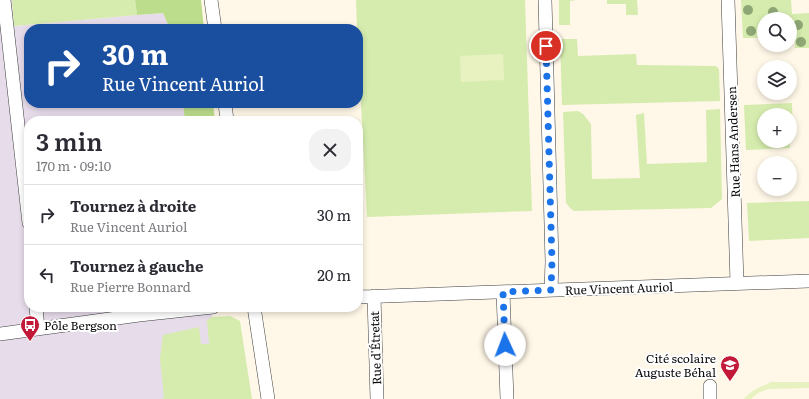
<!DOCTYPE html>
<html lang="fr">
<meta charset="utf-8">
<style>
body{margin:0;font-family:Literata,serif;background:#f2f2f3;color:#2b2b33;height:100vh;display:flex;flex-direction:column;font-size:15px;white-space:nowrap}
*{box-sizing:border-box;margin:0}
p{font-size:13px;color:#7c7c81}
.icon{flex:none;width:22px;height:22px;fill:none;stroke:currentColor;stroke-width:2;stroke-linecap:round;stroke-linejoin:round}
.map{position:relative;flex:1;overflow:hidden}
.side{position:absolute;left:24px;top:116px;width:339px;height:196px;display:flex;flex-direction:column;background:#fff;border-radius:16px;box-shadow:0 2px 6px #0003}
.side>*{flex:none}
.banner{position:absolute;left:24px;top:24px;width:339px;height:84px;border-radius:16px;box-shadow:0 2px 6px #0003;background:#1a4fa0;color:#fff;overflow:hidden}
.tools{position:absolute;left:757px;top:12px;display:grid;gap:8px}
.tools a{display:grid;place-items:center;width:40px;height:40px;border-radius:50%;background:#fff;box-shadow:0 2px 6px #0003;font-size:20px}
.pin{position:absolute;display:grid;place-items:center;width:34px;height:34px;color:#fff;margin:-17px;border:2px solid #fff;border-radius:50%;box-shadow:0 1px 4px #0007}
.me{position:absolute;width:44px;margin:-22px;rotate:358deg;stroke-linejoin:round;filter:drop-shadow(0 0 3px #0008)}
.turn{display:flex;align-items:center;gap:14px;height:84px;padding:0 12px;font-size:18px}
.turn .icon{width:52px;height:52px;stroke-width:2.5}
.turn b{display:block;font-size:28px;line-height:34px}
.round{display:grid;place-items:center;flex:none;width:42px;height:42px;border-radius:16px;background:#f2f2f3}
.overview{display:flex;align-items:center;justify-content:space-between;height:68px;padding:0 12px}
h1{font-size:24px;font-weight:600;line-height:30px}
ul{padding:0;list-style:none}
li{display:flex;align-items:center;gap:12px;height:60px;padding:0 12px;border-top:1px solid #e1e1e2}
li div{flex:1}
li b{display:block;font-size:15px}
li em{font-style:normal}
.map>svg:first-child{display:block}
</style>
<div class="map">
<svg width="809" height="399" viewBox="0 0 809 399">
<rect width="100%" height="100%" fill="#fff7e7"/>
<path fill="#e7dcea" d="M0,0H12L14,26L137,15L163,13L170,29H29V103H183L185,121H29V307H211L221,371L219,399H0Z"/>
<path fill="#d6ecae" d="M12,0H135L137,15L14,26Z
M356,0H525L532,211L367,217L358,46V29H357Z
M559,0H577L570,1V25H559Z
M601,0H637L638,15H626V4H607V0Z
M741,0H791L792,14L809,13V48H795V38H790V19H764V38H743Z
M560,39H577L578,56L636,54L637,65L716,66L719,69L720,101L562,105Z
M792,103L793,139H790V115H764V141H790V148L746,150L744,105Z
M720,109L722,199L711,208L574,211L570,208L566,203L563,112L578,111L583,114L591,124L592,179L640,178L636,115L644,113L647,164L707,162L706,110Z
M809,201V238L749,241L747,203Z
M230,316L240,321L252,399H161L164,398L160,358L163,335L199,327L201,344H209L207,320L212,317Z"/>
<path fill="#bcdd8c" d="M135,0H201L204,29H170L163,13L137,15Z
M183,103H213L215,121H185Z"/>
<path fill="#e8f2c1" d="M503,54L504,80L461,82L460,56Z
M771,382H809V388L768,389L758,393L751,399H744C751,390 761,387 771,382Z"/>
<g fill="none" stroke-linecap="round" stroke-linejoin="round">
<defs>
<path id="minor" d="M4,0L29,223
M211,0L215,29
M545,0L552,262L551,290
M728,0L737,283
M225,103L227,121
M503,292L507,399
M374,296L377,399
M358,297L809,281
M36,307L38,329
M254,307L268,399
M0,334L139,315L213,307
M710,386V399"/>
</defs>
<use href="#minor" stroke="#3d3d3d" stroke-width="14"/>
<use href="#minor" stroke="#fff" stroke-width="13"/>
</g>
<g fill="#8ea775">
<circle cx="748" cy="10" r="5"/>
<circle cx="773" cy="12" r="5"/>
<circle cx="798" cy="25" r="5"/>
<circle cx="751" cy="31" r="5"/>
<circle cx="801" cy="42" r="5"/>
</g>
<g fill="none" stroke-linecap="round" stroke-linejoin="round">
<path stroke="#1a73e8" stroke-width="7" stroke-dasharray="0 12.6" d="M505,345L503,292L551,290L552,262L546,46"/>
</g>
<defs>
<symbol id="bus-pin" viewBox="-11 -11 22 30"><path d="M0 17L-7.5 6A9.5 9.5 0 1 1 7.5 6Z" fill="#c31938" stroke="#fff"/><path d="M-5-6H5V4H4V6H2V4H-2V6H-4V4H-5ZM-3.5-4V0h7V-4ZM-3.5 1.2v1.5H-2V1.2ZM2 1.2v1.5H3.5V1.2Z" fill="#fff"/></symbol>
<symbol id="school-pin" viewBox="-11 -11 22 30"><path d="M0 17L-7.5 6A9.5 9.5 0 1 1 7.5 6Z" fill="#c31938" stroke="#fff"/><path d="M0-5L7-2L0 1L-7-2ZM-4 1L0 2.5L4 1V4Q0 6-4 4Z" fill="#fff"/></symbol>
</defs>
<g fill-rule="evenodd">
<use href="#bus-pin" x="19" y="314" width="22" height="30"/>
<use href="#school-pin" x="719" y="354" width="22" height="30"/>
</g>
<g text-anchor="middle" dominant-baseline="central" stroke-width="4" stroke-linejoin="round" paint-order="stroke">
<g font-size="12" fill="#0a0a0a" stroke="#fff">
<text transform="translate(733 142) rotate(-92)">Rue Hans Andersen</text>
<text transform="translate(619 288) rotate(-2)">Rue Vincent Auriol</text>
<text transform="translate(375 348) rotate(-92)">Rue d'Étretat</text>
</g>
<g font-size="12" fill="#0a0a0a" stroke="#fff" text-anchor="start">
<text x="44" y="325">Pôle Bergson</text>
<text x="716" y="358" text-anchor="end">Cité scolaire<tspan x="716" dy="14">Auguste Béhal</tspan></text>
</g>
</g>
</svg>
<div class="tools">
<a><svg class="icon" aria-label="search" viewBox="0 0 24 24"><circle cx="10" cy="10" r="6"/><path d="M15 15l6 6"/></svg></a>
<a><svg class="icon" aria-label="layers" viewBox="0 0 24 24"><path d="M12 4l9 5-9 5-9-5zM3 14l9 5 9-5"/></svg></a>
<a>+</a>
<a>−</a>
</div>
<div class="pin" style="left:546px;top:46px;background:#d93025"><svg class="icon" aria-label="arrive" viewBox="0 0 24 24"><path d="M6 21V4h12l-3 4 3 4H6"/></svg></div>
<svg class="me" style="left:505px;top:345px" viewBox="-20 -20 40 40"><circle r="19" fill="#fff"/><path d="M0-13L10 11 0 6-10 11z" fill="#1a73e8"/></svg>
<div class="banner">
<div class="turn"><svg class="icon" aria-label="right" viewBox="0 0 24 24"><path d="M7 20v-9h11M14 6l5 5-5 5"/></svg><div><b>30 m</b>Rue Vincent Auriol</div></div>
</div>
<section class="side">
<div class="overview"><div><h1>3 min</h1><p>170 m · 09:10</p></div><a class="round"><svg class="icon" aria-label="close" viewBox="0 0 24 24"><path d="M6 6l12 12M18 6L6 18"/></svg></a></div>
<ul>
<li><svg class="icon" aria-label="right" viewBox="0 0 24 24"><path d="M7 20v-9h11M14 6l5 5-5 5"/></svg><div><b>Tournez à droite</b><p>Rue Vincent Auriol</p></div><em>30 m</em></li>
<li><svg class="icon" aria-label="left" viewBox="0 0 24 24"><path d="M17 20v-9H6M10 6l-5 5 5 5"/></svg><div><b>Tournez à gauche</b><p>Rue Pierre Bonnard</p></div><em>20 m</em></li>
</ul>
</section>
</div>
